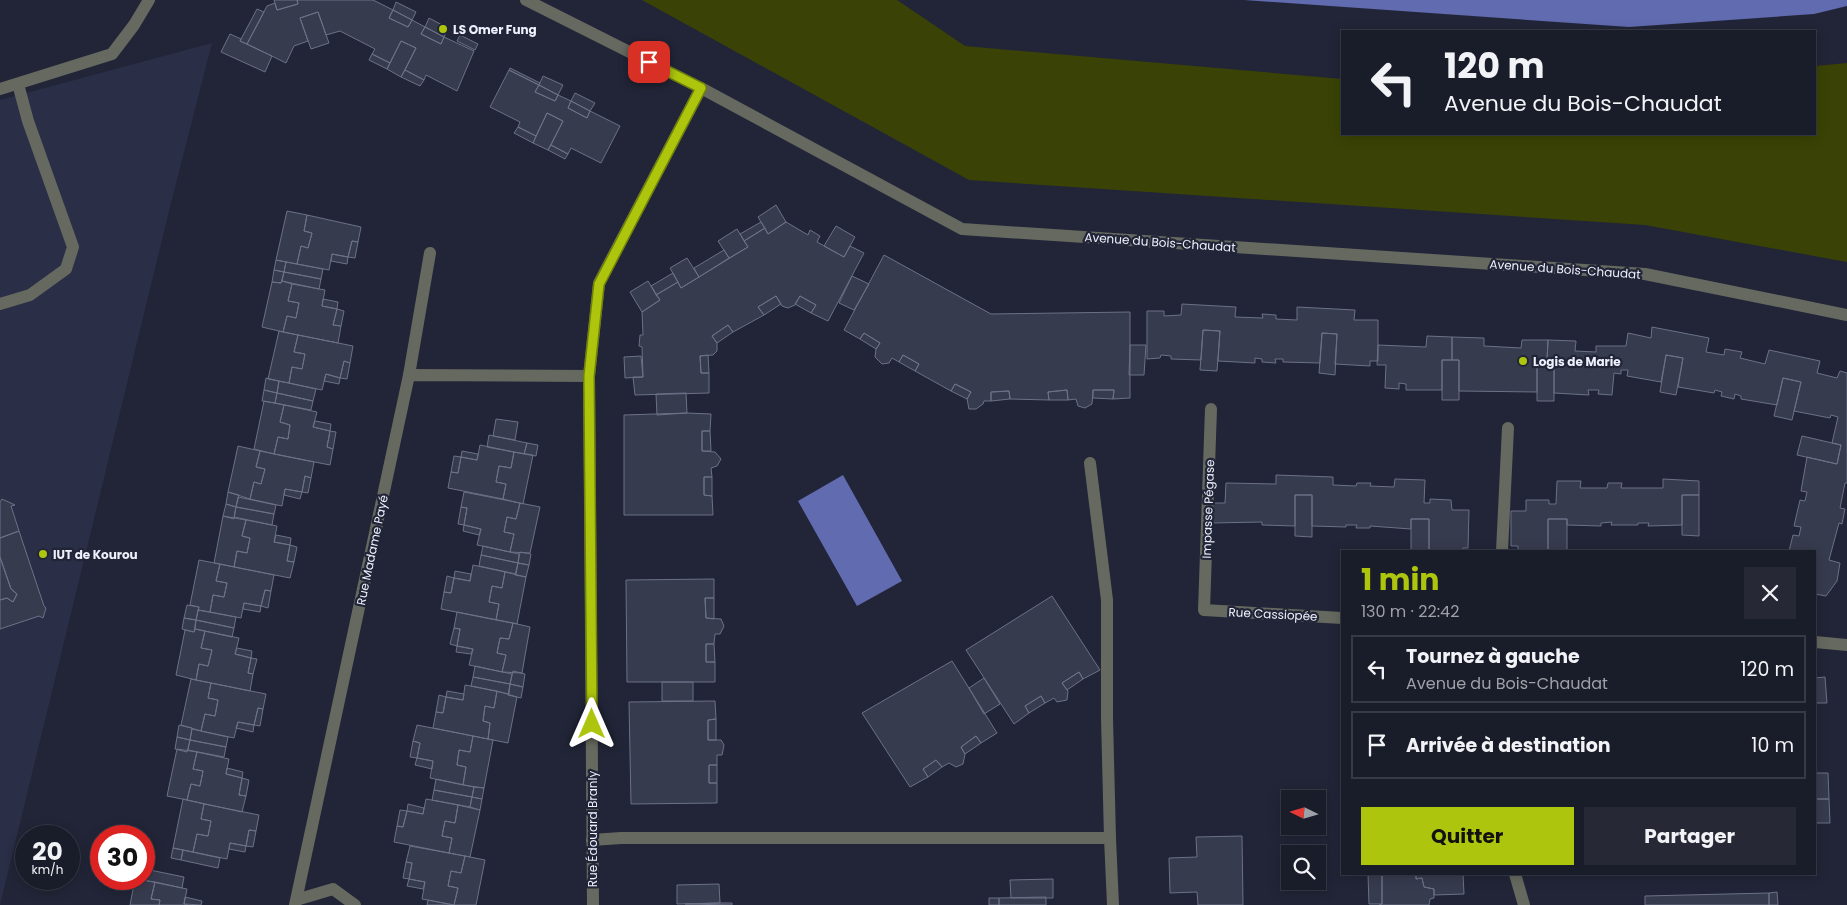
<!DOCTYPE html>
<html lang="fr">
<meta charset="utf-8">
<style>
body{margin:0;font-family:Poppins,sans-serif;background:#262935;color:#f1f3f6;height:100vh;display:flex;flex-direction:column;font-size:19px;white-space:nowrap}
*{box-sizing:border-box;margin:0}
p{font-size:16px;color:#9fa1a8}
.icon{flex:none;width:28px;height:28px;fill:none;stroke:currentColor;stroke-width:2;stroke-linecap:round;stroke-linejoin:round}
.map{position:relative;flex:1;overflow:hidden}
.side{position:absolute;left:1341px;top:550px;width:475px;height:325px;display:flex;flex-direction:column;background:#191c29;border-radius:0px;box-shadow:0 2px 12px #0003,0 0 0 1px #373a46}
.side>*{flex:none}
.guide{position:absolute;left:1341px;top:30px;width:475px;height:105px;border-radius:0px;box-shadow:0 2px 12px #0003,0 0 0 1px #373a46;background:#191c29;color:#f1f3f6;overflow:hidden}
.needle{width:32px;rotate:275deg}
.buttons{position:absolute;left:1281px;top:790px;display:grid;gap:10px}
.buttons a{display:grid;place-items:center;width:45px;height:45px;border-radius:0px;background:#191c29;box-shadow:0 2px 12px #0003,0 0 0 1px #373a46;font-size:25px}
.speed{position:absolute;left:15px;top:825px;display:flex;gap:10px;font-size:25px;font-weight:700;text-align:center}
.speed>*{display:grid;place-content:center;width:65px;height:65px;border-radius:50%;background:#191c29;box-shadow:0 2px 12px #0003,0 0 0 1px #373a46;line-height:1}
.speed small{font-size:12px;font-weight:400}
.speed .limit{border:8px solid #d22;background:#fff;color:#111}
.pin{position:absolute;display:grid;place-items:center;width:42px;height:42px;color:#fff;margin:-21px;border-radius:10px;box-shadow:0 2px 8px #0006}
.me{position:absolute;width:55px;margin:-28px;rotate:0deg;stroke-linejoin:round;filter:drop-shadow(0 0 4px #0008)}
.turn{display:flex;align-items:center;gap:18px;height:105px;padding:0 20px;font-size:22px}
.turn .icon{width:65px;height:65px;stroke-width:2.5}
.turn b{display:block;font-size:35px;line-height:42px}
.round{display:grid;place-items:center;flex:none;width:52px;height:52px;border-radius:0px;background:#262935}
.summary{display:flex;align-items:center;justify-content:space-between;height:85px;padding:0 20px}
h1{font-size:30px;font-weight:700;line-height:38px;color:#adc60d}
.cta{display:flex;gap:10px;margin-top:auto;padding:10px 20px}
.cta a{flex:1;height:58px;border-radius:0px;background:#adc60d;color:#111;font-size:20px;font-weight:700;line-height:58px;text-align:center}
.cta a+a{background:#262935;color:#f1f3f6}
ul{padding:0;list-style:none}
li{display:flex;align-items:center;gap:15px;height:68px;margin:0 10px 8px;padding:0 10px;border:2px solid #373a46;border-radius:0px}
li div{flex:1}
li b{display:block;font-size:19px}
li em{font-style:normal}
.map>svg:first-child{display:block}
</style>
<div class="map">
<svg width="1847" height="905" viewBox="0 0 1847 905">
<rect width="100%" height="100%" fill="#212537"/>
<path fill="#2a2e46" d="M212,43L171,203L0,905V100Z"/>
<path fill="#3a4305" d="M642,0H897L965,46L1342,79V134H1815V66L1847,63V262L1645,225L969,180Z"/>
<path fill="#606bb0" d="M1244,0H1847V6L1814,14L1629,27Z
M843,475L902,581L857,606L798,501Z"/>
<path fill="#373b4e" stroke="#6c7187" d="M274,0H297L298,4L277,10Z
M297,0H373L393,10L389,18L408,27L412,20L425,27L421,34L441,44L444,37L474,51L457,91L426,75L424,80L405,70L416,48L401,41L390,63L372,54L375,49L340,31L326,35L318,12L300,18L308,41L294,46L286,63L247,44L267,6L275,3L277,10L298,4Z
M396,2L416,12L412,20L393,10Z
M257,9L264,12L247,44L240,41Z
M393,10L412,20L408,27L389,18Z
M318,12L329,43L311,49L300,18Z
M429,18L448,28L444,37L425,27Z
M425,27L444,37L441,44L421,34Z
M230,34L241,39L240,41L272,56L265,72L221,52Z
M460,35L478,44L475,50L457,41Z
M401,41L416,48L401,77L387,69Z
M372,54L390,63L387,69L369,60Z
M510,68L540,83L539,85L509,70Z
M405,70L424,80L420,86L401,77Z
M509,70L539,85L535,92L555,101L558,95L571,101L568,108L587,118L590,111L620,126L601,163L571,148L568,154L551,145L563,121L547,113L536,136L518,127L520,122L490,107Z
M543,76L563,85L558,95L539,85Z
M539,85L558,95L555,101L535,92Z
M575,93L595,103L590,111L571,101Z
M571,101L590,111L587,118L568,108Z
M547,113L563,121L548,150L533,143Z
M518,127L536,136L533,143L514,133Z
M551,145L568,154L565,159L548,150Z
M776,205L786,222L768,234L758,217Z
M287,211L307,215L304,231L312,233L308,248L301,246L297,264L276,260Z
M307,215L361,227L358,242L352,241L348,257L332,254L329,270L297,264L301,246L308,248L312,233L304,231Z
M761,222L765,228L744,241L740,234Z
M786,222L808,235L810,230L820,236L817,242L844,257L850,246L864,253L828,321L811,313L816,305L800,296L795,305L788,308L782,306L776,296L758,307L764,315L733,332L728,325L712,336L717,343V351L713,355L700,356L701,373H709V393L635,395L633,377H643L642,347L639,346L640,335H643L642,312L660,300L656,295L678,282L681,288L748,247L744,241L765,228L768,234Z
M836,226L855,237L844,257L824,246Z
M737,229L748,247L729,258L718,241Z
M352,241L358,242L355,258L348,257Z
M724,250L729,258L699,277L694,268Z
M332,254L348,257L347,264L331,261Z
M884,255L991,314L1130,312V398L1113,399L1114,390H1093L1092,404L1085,408L1078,406L1076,399L1068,400L1067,390L1048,392L1049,400L1010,399L1009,391L991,392V401H984L983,404L976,409H969L967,399L971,392L955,384L951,391L915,371L919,364L903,355L899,362L892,358L889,363L882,364L875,357L876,349L880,343L864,333L860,339L844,330Z
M687,258L699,277L681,288L670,268Z
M276,260L286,262L284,272L274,270Z
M286,262L323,269L321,279L284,272Z
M274,270L284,272L281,283L272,282Z
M284,272L321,279L319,289L282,281Z
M673,273L678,282L656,295L651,286Z
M852,276L869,284L854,310L839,303Z
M282,281L292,284L288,301L299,303L296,318L287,316L283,332L262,327L272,282L281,283Z
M648,281L660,300L642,312L630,292Z
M292,284L325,290L322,306L337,309L333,325L341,326L338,343L283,332L287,316L296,318L299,303L288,301Z
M776,296L781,304L764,315L758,307Z
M800,296L816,305L811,313L795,304Z
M323,299L338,302L337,309L322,306Z
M1182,304L1236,307L1235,317L1263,318L1262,314L1276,315V319L1297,320V307L1355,310L1354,320H1378V361H1370V366L1335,364L1337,334L1322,333L1320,363L1283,362V359H1275L1276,363L1262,362V359L1255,358V363L1218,361L1220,331L1203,330L1201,360L1171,359V356L1161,355L1160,358L1147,359V311H1164V316L1181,315Z
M337,309L344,311L341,326L333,325Z
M728,325L733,332L717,343L712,336Z
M1652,327L1709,338L1706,352L1724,355L1725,349L1742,352L1740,358L1765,364L1769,350L1820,361L1817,373L1837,378L1840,371L1847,373V483H1845L1840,508L1845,509L1842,524L1839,523L1829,560L1840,563L1837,581L1826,596L1815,594V551H1789L1793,535L1799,536L1801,527L1794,526L1800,500L1805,501L1807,492L1801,491L1807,457L1837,464L1841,445L1832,443L1838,417L1831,415L1830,418L1794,411L1801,382L1783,378L1777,405L1741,399V396L1735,394L1734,399L1721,396L1722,392L1715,390L1714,393L1678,387L1683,358L1666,355L1661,382L1627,376L1628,370H1621V374L1614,373L1612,395L1598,394L1599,390H1588L1589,395L1554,393V361H1547L1548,340L1576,341L1575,351L1596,352V346H1626L1628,333L1651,338Z
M1203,330L1220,331L1217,371L1200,370Z
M279,331L298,335L294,352L305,354L302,369L292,367L289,383L268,379Z
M864,333L880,343L876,349L860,339Z
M1322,333L1337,334L1335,375L1319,373Z
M298,335L353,346L350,363L344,361L340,378L326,374L322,390L289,383L292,367L302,369L305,354L294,352Z
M1427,336L1452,337V360H1442V390H1406V384L1399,383V389L1385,388L1386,365H1377L1378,345L1426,347Z
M1452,337L1484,338V346L1521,348L1522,340H1548L1547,361H1537V392L1459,391V360H1452Z
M1130,345H1146L1144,375H1129Z
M708,355L709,373H701L700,356Z
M903,355L919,364L915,371L899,362Z
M1666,355L1683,358L1676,395L1660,392Z
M641,356L643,377L625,378L624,357Z
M1442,360H1459V400H1442Z
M344,361L350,363L347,379L340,378Z
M1537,361H1554V401H1537Z
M326,374L340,378L339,384L324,381Z
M266,378L279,381L277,393L264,390Z
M1783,378L1801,382L1792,420L1774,416Z
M279,381L316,389L313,401L277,393Z
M955,384L971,392L967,399L951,391Z
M264,390L277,393L275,403L262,401Z
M1067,390L1068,400H1049L1048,392Z
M1093,390H1114L1113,399L1093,398Z
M1009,391L1010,399L991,401V392Z
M277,393L313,401L311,410L275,403Z
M686,393L687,413L657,415L656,394Z
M264,401L284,405L280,422L290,425L288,439L278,437L274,454L254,449Z
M284,405L317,412L313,427L330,431L327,447L333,449L330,465L274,454L278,437L288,439L290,425L280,422Z
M687,413L711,414L710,431H702V451L715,452L721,459L717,466L711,468L712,477H704V495L712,496L713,515H624V415Z
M496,419L518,422L515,440L493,436Z
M315,421L331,424L330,431L313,427Z
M330,431L336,432L333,449L327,447Z
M702,431H710L711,451H702Z
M489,435L527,443L524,454L487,447Z
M1802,436L1841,445L1837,464L1797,455Z
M527,443L538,445L536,456L524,454Z
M480,445L514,452L511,468L499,466L496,482L506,484L503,499L448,488L451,472L458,473L461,457L477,460Z
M238,446L260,451L256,467L265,469L261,484L254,482L250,499L228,492Z
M260,451L314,462L311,478L305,476L302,492L285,489L282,506L250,499L254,482L261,484L265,469L256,467Z
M462,451L478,454L477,460L461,457Z
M514,452L533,455L523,504L503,499L506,484L496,482L499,466L511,468Z
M454,456L461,457L458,473L451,472Z
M1276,475L1333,477V485L1356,486L1357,483H1371L1370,486L1394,487L1395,479L1425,480L1424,503H1430V499L1451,500L1452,510H1469L1468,548H1463V551L1429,550V519H1411V529L1370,526V528H1356L1357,525H1346V527L1312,526V495H1295V526L1262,525V522L1212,523V503H1225L1226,483L1276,484Z
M305,476L311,478L308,493L302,492Z
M704,477H712V496L704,495Z
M1663,479L1699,481V495H1682V525L1648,526L1649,523H1638V525H1611L1612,522L1601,523V526L1567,525V519H1548V550H1518V546H1511V511H1526V500H1549V504H1556L1557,481H1581L1580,488H1607L1608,483H1622L1621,488H1663Z
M285,489L302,492L300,499L284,495Z
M228,492L239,495L236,507L226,504Z
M464,492L520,503L516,519L507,517L504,532L514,534L510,552L477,545L481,529L464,525L467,508L461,507Z
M1295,495H1312V537L1295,536Z
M1682,495H1699V536L1682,535Z
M238,497L276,505L274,514L236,507Z
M2,499L15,505L11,506L19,531L0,538V502Z
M520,503L540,507L530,553L510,552L514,534L504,532L507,517L516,519Z
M226,504L236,507L234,519L223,516Z
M236,507L274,514L272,525L234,517Z
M461,507L467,508L464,525L458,524Z
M223,516L246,520L242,536L250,538L247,553L237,551L234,567L214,563Z
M1411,519H1429V551H1411Z
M1548,519H1567V551H1548Z
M246,520L277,526L274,542L290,545L287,561L294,562L290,578L234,567L237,551L247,553L250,538L242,536Z
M464,525L481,529L479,535L463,531Z
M19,531L44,606L46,608L43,618L39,616L0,629V600L7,598L13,602L17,594L11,589L0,557V538Z
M276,535L291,538L290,545L274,542Z
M290,545L297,547L294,562L287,561Z
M483,546L519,554L518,563L481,555Z
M520,552L531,554L529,565L518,563Z
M481,555L518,563L516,574L479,566Z
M0,557L11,589L17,594L13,602L7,598L0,600Z
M199,560L220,564L216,581L227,583L224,597L213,595L210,612L198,610L199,607L190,605Z
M518,563L529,565L526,577L515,575Z
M220,564L274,575L271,591L265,590L261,606L244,603L241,618L210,612L213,595L224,597L227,583L216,581Z
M473,565L505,572L502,588L492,586L489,602L499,604L496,620L441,609L444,592L451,593L454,578L470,581Z
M455,571L471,574L470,581L454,578Z
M505,572L526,577L517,624L496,620L499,604L489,602L492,586L502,588Z
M447,576L454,578L451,593L444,592Z
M714,579V598H705L706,618L721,619L724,626L720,634H715L714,644H706V662H715V682H627L626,580Z
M265,590L271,591L268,608L261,606Z
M1052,596L1100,670L1083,679L1079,672L1062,683L1068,691L1067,700L1057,702L1054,698L1045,703L1041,696L1025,706L1029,713L1014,724L966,650Z
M705,598H714V619L706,618Z
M244,603L261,606L260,612L243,609Z
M187,605L199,607L196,620L184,618Z
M198,610L236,617L234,628L196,620Z
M457,612L513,623L509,639L500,638L497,653L506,655L502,672L469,665L473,649L457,646L460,629L454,628Z
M184,618L196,620L194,632L182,629Z
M196,620L234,628L232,637L195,629Z
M513,623L530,627L522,673L502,672L506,655L497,653L500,638L509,639Z
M454,628L460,629L457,646L450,644Z
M195,629L205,631L201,648L212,650L208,666L199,664L196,680L176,675L185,630L194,632Z
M205,631L239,638L235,654L251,658L248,673L253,674L250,691L196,680L199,664L208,666L212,650L201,648Z
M706,644H714L715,662H706Z
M457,646L473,649L471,654L456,652Z
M237,648L252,651L251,658L235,654Z
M251,658L257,659L253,674L248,673Z
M952,661L997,733L981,743L976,736L961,747L965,754L963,764L956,767L949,763L942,767L936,760L923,769L928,777L910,787L862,713Z
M475,666L512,674L510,684L473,677Z
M513,671L525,674L523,687L510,684Z
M1079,672L1083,679L1067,690L1062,683Z
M473,677L510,684L509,694L471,686Z
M1825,677L1827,703H1815V678Z
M984,678L1000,704L984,714L969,688Z
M191,679L211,683L208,698L218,700L215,716L205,714L201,731L181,725Z
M662,682H693V701H662Z
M211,683L266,694L263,709L258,708L254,725L238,722L234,738L201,731L205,714L215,716L218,700L208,698Z
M510,684L523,687L521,698L508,695Z
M465,685L497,691L494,708L485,706L483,721L490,723L488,739L433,728L436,712L443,713L446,697L463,700Z
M447,691L464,694L463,700L446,697Z
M497,691L517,697L508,743L488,739L490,723L483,721L485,706L494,708Z
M439,695L446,697L443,713L436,712Z
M1041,696L1045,703L1029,713L1025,706Z
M715,701L716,719L708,720V740H721L724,745L722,755H717V765H709V783H717V803L631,804L629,702Z
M258,708L263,709L260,726L254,725Z
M716,719V740H708V720Z
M238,722L254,725L253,732L236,728Z
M179,725L192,728L190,740L177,737Z
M417,725L473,736L470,752L459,750L457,765L466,767L463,785L430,778L433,761L417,758L420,743L413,741Z
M192,729L228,737L226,747L190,740Z
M473,736L493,740L484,788L463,785L466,767L457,765L459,750L470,752Z
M976,736L981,743L965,754L961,747Z
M177,737L190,740L187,752L175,749Z
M190,740L226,747L224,757L188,750Z
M413,741L420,743L417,758L410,757Z
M177,749L197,752L193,769L203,771L200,786L191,784L187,800L167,796Z
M197,752L229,759L226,774L242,778L239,795L246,796L242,812L187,800L191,784L200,786L203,771L193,769Z
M417,758L433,761L432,769L415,765Z
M936,760L942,767L928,777L923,769Z
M709,765H717V783H709Z
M227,768L243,772L242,778L226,774Z
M1815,773H1828L1829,799H1815Z
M242,778L249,780L246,796L239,795Z
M436,779L474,787L472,797L434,790Z
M474,787L484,788L482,799L472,797Z
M434,790L472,797L470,807L432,800Z
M472,797L482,799L480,810L470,807Z
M183,799L204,804L201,819L211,821L208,836L197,834L193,852L173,848Z
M426,799L458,805L455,823L445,821L442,836L452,838L449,853L394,842L397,826L403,827L407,811L423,814Z
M1815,799H1829L1830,823H1815Z
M204,804L259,815L256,831L249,830L246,846L230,843L227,859L193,852L197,834L208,836L211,821L201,819Z
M408,804L424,808L423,814L407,811Z
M458,805L480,810L470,857L449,853L452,838L442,836L445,821L455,823Z
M400,810L407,811L403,827L397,826Z
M249,830L256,831L253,847L246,846Z
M1242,836L1243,905H1198L1197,892L1170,893L1169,858L1197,857L1196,837Z
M230,843L246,846L245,852L229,849Z
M410,846L465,856L461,873L451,871L448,886L458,888L454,905L422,899L425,882L409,879L412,863L406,862Z
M173,848L183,850L181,860L171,858Z
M183,850L220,858L218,868L181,860Z
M465,856L485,860L476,905H454L458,888L448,886L451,871L461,873Z
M406,862L412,863L409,879L403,878Z
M145,869L184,877L182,888L143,880Z
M1368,874H1382V904H1369Z
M1382,874H1416V879L1422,878L1424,887L1434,889V898L1430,899L1429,905H1379L1382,904Z
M1416,874H1463L1464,894L1434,895V889L1424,887L1422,878L1416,879Z
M135,879L155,882L151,899L160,900L159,905H130Z
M409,879L425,882L423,889L407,886Z
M1053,879V898H1011L1010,880Z
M155,882L187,889L184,904L188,905H159L160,900L151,899Z
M719,884L720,903L677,904V885Z
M1777,892L1778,905H1769V893Z
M1769,893V905H1645V896Z
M185,897L202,901L201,905L184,904Z
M1046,897V905H999V898Z
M989,898H999V905H989Z
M428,900L454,905H427Z
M720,903H732V905L685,904Z"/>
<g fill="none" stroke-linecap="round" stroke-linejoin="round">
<path stroke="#66695f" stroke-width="12" d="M0,304L30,295L66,269L73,247L28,121L18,84
M409,375L430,253
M1211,409L1204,610L1342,618
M1502,551L1508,428
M1815,642L1847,645
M592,840L621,838H1110L1107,718V600L1090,463
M1515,874L1524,905"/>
<path stroke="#66695f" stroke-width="12" d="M0,89L112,54L134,25L149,0
M1110,838L1113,905
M296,900L333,889L355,905
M295,905L409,375L589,376
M593,905L589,376L599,283L701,88"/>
<path stroke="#66695f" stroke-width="12" d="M526,0L701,88L962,229L1645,274L1847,315"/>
</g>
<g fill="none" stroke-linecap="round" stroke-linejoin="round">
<defs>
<path id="route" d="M592,724L589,376L599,284L701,88L649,62"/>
</defs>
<use href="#route" stroke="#708108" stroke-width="12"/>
<use href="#route" stroke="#adc60d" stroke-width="9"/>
</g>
<g fill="#adc60d" stroke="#212537" stroke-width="2">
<circle cx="443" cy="29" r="5"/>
<circle cx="1523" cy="361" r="5"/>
<circle cx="43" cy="554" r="5"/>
</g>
<g text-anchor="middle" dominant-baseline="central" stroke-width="4.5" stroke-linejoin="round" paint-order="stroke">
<g font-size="12" font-weight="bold" fill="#eef1fd" stroke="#212537" text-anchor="start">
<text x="453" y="29">LS Omer Fung</text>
<text x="1533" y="361">Logis de Marie</text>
<text x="53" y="554">IUT de Kourou</text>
</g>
<g font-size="12" fill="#eef1fd" stroke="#212537">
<text transform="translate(1160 242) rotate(4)">Avenue du Bois-Chaudat</text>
<text transform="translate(1565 269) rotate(4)">Avenue du Bois-Chaudat</text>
<text transform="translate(1208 509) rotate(-88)">Impasse Pégase</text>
<text transform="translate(372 550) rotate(-78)">Rue Madame Payé</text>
<text transform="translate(1273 614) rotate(3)">Rue Cassiopée</text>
<text transform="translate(592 829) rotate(-90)">Rue Édouard Branly</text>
</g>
</g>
</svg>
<div class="buttons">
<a><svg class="needle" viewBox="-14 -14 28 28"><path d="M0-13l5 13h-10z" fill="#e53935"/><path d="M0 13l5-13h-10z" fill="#9fa1a8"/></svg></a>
<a><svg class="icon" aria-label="search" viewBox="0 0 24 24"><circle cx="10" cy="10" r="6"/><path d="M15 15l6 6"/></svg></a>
</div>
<div class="speed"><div>20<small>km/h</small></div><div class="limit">30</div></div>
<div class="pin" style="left:649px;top:62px;background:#d93025"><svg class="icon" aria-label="arrive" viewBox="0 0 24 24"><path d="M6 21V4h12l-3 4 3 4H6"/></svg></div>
<svg class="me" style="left:592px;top:724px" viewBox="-20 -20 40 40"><path d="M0-17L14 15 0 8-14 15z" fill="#adc60d" stroke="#fff" stroke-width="4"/></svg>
<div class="guide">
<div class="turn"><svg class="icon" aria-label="left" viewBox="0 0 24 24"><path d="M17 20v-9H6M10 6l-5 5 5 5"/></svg><div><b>120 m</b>Avenue du Bois-Chaudat</div></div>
</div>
<section class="side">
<div class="summary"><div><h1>1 min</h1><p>130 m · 22:42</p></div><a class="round"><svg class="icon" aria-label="close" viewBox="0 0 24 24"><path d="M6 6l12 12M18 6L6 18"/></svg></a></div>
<ul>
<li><svg class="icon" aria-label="left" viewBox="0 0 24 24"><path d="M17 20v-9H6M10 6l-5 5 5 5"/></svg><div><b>Tournez à gauche</b><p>Avenue du Bois-Chaudat</p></div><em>120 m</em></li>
<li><svg class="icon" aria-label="arrive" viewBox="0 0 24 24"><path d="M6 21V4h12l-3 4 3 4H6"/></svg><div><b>Arrivée à destination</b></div><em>10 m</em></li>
</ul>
<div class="cta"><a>Quitter</a><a>Partager</a></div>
</section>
</div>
